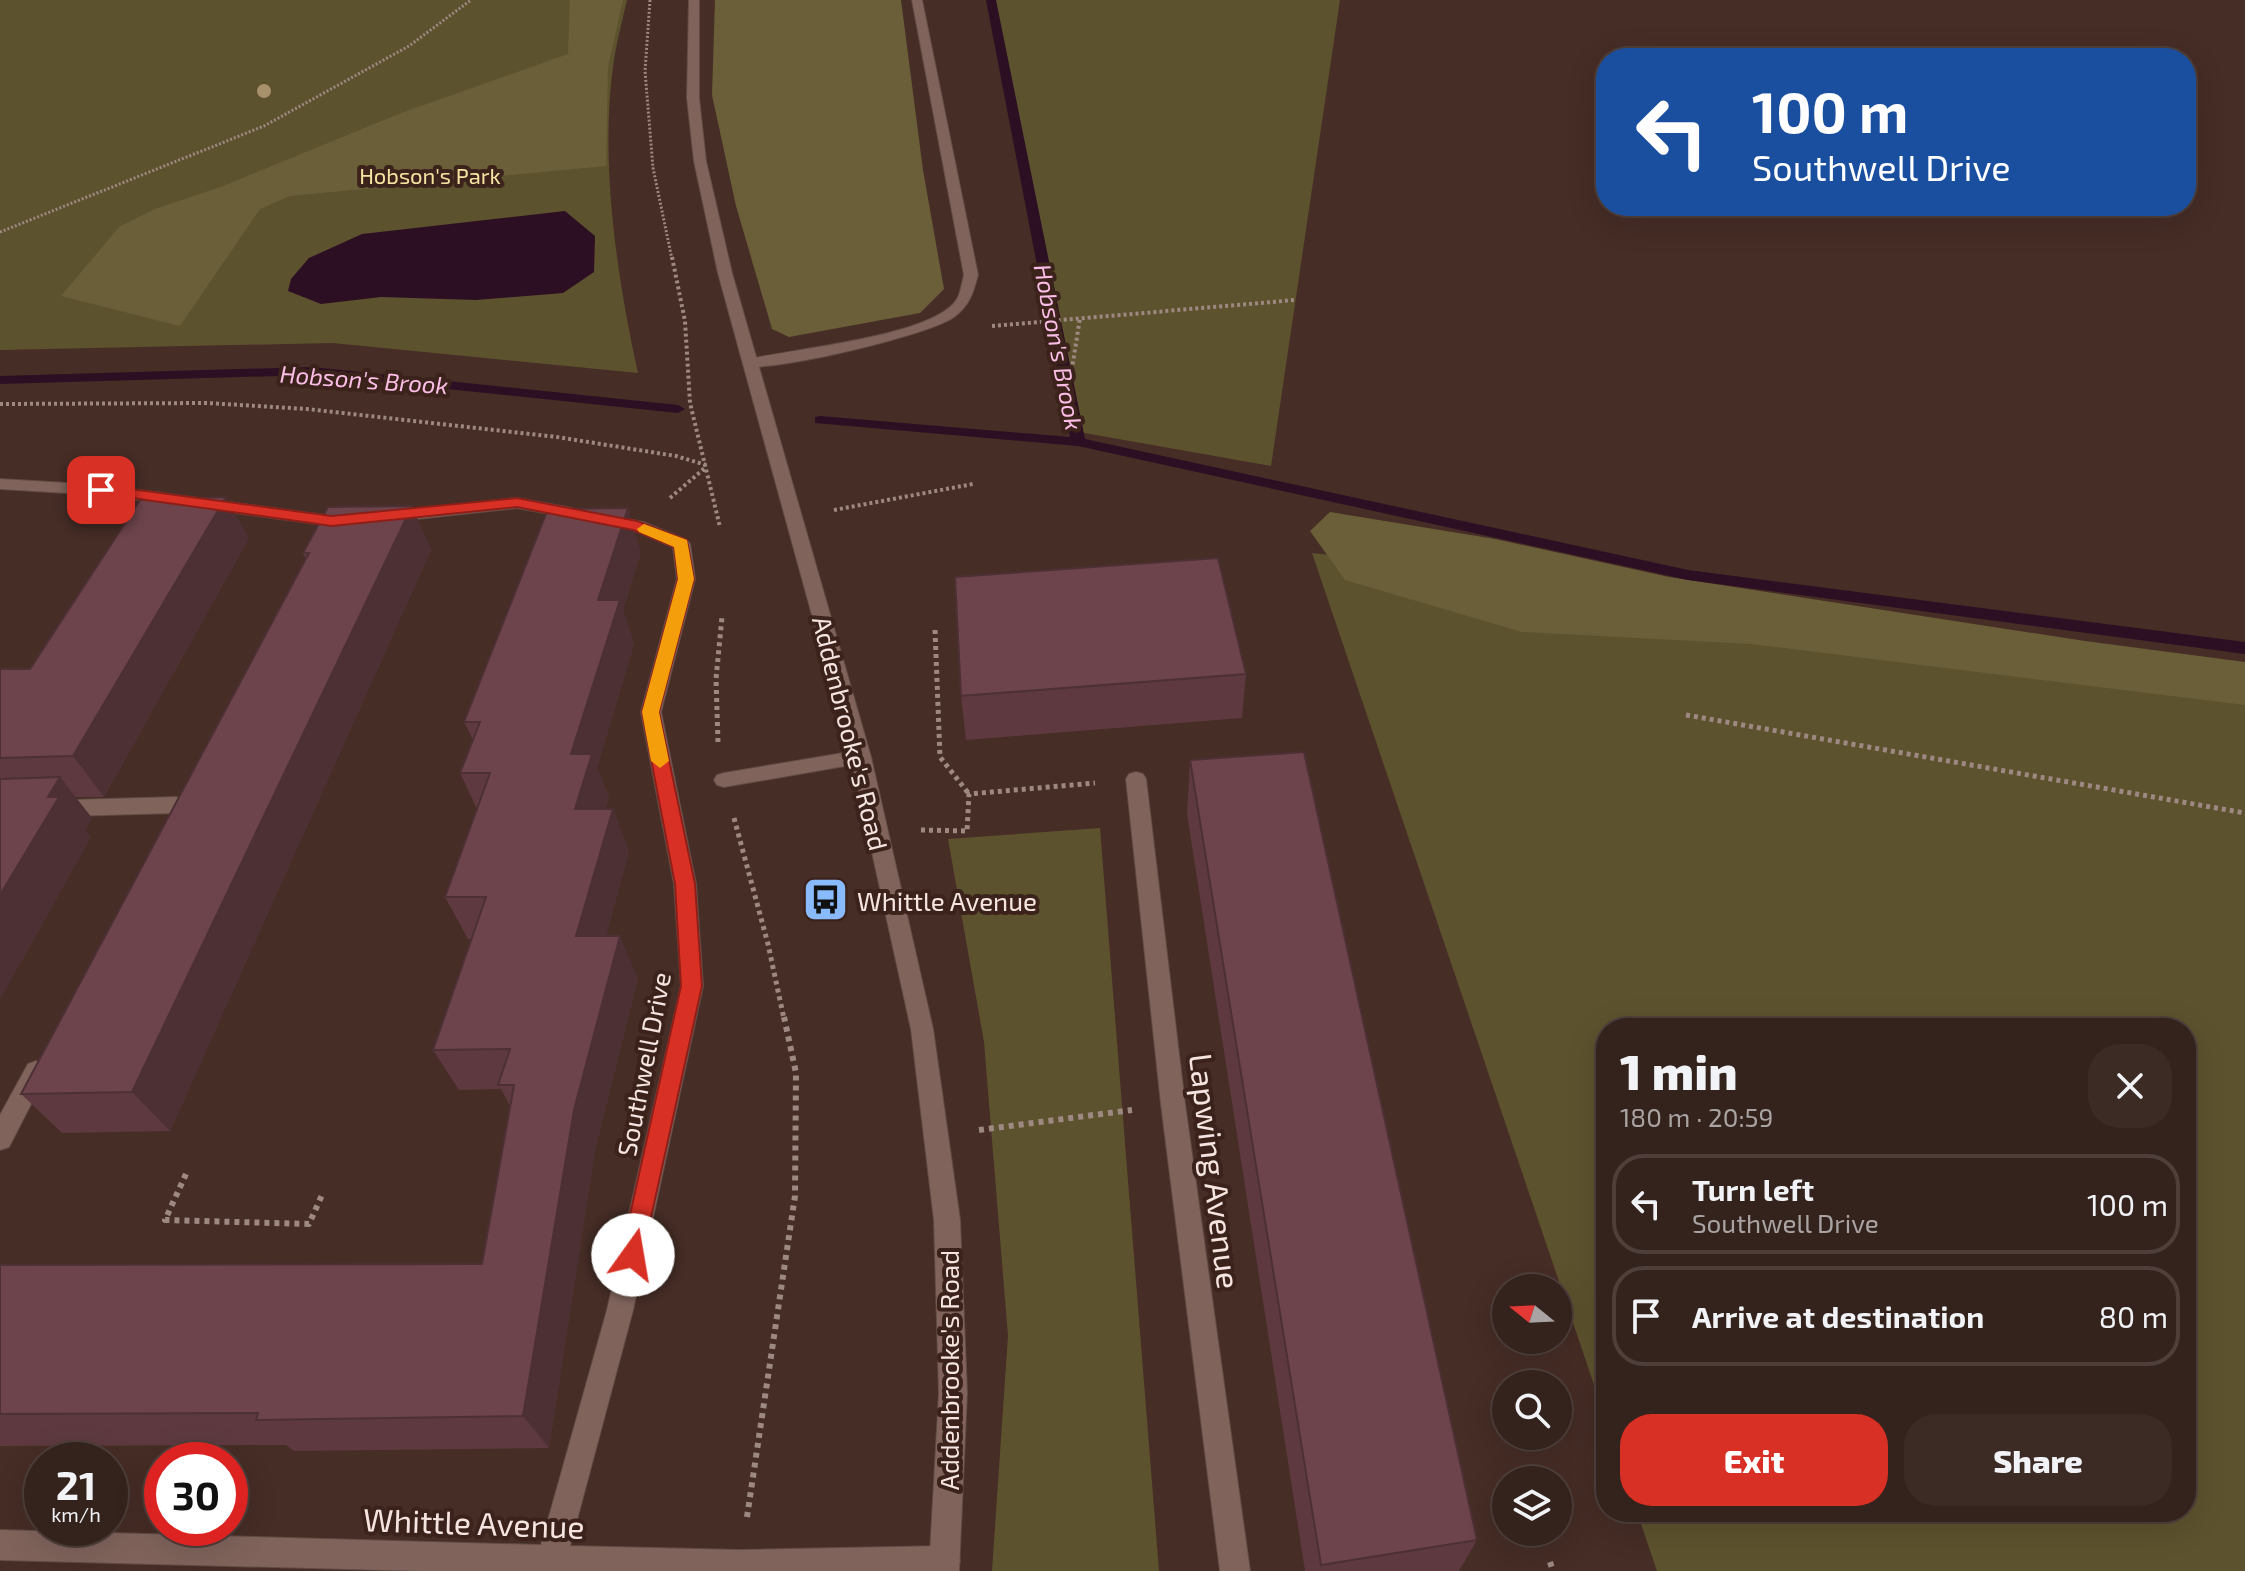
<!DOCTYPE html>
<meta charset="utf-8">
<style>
body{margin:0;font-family:"Exo 2",sans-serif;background:#3c2a25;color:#f1f3f6;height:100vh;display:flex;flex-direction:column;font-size:30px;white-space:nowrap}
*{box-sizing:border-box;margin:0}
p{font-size:26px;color:#a9a4a3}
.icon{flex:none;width:44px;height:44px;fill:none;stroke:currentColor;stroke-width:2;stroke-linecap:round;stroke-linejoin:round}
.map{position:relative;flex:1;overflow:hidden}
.panel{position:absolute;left:1596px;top:1018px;width:600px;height:504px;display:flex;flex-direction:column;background:#34221c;border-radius:32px;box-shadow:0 8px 32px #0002,0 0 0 2px #4e3f3b}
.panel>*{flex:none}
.hud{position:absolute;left:1596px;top:48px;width:600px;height:168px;border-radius:32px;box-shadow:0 8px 32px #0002,0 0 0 2px #4e3f3b;background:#1a4fa0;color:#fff;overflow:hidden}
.needle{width:52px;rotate:288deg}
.fabs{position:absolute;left:1492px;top:1274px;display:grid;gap:16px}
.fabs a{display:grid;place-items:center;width:80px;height:80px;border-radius:50%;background:#34221c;box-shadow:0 8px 32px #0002,0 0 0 2px #4e3f3b;font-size:40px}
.speed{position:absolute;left:24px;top:1442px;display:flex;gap:16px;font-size:40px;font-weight:700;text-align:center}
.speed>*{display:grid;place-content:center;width:104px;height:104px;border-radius:50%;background:#34221c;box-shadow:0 8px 32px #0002,0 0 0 2px #4e3f3b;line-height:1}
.speed small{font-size:20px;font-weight:400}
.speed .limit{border:12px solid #d22;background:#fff;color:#111}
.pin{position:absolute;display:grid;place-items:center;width:68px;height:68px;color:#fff;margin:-34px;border-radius:16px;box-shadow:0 4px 12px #0006}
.me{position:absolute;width:88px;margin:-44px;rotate:13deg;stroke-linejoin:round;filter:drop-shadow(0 0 6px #0008)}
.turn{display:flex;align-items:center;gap:28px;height:168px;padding:0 24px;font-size:36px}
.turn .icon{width:104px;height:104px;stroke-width:2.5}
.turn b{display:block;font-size:56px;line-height:68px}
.round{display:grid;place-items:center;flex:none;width:84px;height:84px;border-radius:32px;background:#3c2a25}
.head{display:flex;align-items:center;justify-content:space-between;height:136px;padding:0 24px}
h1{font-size:48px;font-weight:800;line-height:60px}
.primary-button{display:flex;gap:16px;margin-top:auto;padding:16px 24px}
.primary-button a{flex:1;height:92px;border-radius:32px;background:#d93025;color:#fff;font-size:32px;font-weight:800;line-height:92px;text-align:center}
.primary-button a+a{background:#3c2a25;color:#f1f3f6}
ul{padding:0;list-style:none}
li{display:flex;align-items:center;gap:24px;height:100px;margin:0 16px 12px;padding:0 8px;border:4px solid #4e3f3b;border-radius:32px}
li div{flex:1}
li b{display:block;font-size:30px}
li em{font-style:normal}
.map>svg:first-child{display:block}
</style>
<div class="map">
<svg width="2245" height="1571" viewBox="0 0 2245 1571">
<rect width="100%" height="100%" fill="#462d26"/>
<path fill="#5d522e" d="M0,0H627C622,22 616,44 613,67C600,164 617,278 638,373L333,343L0,350Z
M991,0H1340L1271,466L1062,429L1068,394Z
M1312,553L1771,603L2245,689V1571H1657L1637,1512H2186V1028H1606V1420Z
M1100,828L1159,1571H992L1008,1336L984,1042L948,839Z"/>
<path fill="#6a5f39" d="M570,0H623L608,67L606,166L290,196L260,209L180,326L61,296L119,227L155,209L223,186L401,113L568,54Z
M715,0H901L923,170L944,289L920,313L789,337L772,329L736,206L712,95Z
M1330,512L1495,539L1669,577L2085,641L2245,662V705L1751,644L1522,632L1345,580L1310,531Z"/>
<path fill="#2c0f23" d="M565,211L595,236L594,272L563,293L476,300L381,297L321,304L288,291L291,279L309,258L362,234Z"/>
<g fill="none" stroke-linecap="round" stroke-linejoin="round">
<path fill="#2c0f23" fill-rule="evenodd" d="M986,0H996L1085,439L1688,570L2245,642V654L1688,580L1078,446L815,423V417L820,416L1070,437Z
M312,367L678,405L685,409L678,413L312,375L0,384V376Z"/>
<defs>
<path id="service" d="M912,0H922L978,275C973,293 970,305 954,317C930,335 773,372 745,366V360C789,349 934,337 957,299C961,292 962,282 964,275Z
M861,750L868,752L871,757L868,762L724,787L717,785L714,780L717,775L724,773Z"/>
<path id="minor" d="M0,479L101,485L332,516L346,515L354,520L352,524L332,526L101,495L0,489Z
M517,498L572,508L580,513L572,518L517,508L389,522L381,517L389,512Z
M607,515L643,522L687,540L690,544L695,579L661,712L696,884L703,986L633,1310L570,1546L740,1550L945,1546L955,1551L960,1561L955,1571H422L0,1560V1530L541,1545L607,1310L681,986L674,884L641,712L677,579L673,547L633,530L601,524L599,520Z
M1136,772L1143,774L1146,779L1185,1104L1250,1571H1220L1161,1104L1126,779L1129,774Z
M176,797L183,800L186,805L183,810L176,813L0,818V802Z
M36,1061L44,1064L48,1071L9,1147L0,1150V1115L28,1064Z"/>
<path id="tertiary" d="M689,0H699V98L706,161L732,273L871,757L933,1029L960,1220L967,1393L959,1571H929L939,1393L934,1220L911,1029L851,757L718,273L694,161L687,98Z"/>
</defs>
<use href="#service" stroke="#604b44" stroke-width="2"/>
<use href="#minor" stroke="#604b44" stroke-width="2"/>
<use href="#tertiary" stroke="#604b44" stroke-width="2"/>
<path stroke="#9d8882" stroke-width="3" stroke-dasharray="2 2" stroke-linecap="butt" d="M650,0L645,71L653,168L672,259
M0,232L264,126L409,46L471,0"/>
<path stroke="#9d8882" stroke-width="4" stroke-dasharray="3 3" stroke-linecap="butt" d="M672,257L685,321L690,403L720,527
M992,326L1295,300
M1068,394L1080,318
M0,404L207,403L307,409L557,437L676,456L706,465
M670,498L706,467
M834,510L973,484"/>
<path stroke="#9d8882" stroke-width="5" stroke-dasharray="4 4" stroke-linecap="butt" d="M935,630L940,757L969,794
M1686,715L2245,813
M718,742L716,679L722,617
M734,818L768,944L784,1019
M921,830L967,831L969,794L1095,783"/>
<path stroke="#9d8882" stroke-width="6" stroke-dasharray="5 5" stroke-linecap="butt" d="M979,1130L1132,1110
M186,1174L165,1220L309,1224L322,1195
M747,1517L795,1196L796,1073L784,1017
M1550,1562L1553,1571"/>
<use href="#service" fill="#80645c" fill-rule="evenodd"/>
<use href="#minor" fill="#80645c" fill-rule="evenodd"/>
<use href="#tertiary" fill="#80645c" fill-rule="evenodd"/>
</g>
<circle fill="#a7916a" cx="264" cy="91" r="7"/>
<path fill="#5e3a40" d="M412,506L431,550L170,1131L62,1133L21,1094L306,559L303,553Z
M249,538L104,797H75L92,818L85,830L91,837L0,999V669H30Z
M641,552L623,610L634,644L597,768L609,797L605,809H613L629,852L606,936L638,978L595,1150L549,1448L294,1451L286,1445L0,1446V1265L482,1264L510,1106L501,1089L459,1090L433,1050L471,939H468L445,897L477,809L460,773L473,740L464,722Z
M1246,674L1242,718L966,740L961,696Z
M1190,760L1477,1540L1459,1571H1305L1187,814Z"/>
<path fill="#4c3034" d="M226,497L249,538L104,797L73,756Z
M412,506L431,550L170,1131L132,1092Z
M628,508L641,552L623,610L634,644L597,768L609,797L593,852L575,809L571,754L598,600Z
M60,777L92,818L85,830L91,837L0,999V895L48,797Z
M613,809L629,852L595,978L576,936Z
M620,936L638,978L595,1150L549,1448L523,1416L574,1110Z"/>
<path fill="#6d444b" stroke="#4c3034" stroke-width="2" d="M226,497L73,756L0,758V669H30L140,500Z
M412,506L132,1092L21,1094L309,553H303L328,507Z
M628,508L598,600H620L571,754H592L575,809H613L576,936H620L574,1110L523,1416L256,1420L258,1413L0,1414V1265L482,1264L514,1085H498L510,1049L433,1050L486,897H445L490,773H460L480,722H464L548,509Z
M1218,558L1246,674L961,696L955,577Z
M1304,752L1477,1540L1321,1565L1190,760Z
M60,777L48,797H59L0,895V779Z"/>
<path fill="#d93025" stroke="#8d1f18" stroke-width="2" d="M101,485L332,516L517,498L637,521L687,540L694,579L659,712L695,884L702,986L641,1263L633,1266L624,1263L621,1255L681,986L675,884L642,712L678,579L674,547L633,530L517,507L332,526L96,493L94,490Z"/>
<path fill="#f59e0b" d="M644,524L687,540L694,579L659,712L669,761L660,768L651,761L642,712L678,579L674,547L639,532L637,529Z"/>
<defs>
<symbol id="bus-square" viewBox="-11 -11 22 22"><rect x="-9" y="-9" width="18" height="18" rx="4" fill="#88bafc" stroke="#3b231c"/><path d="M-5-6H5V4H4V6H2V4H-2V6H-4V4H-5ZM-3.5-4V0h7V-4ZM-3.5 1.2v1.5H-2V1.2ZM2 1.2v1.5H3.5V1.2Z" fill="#111"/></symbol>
</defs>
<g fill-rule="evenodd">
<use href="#bus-square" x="800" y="874" width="51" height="51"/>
</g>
<g text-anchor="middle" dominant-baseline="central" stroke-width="8" stroke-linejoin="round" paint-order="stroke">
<g font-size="22" fill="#f6e3a1" stroke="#3b231c">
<text x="430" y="175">Hobson's Park</text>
</g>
<g font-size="24" font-style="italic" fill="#fcbee6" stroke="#3b231c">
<text transform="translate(1059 347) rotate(79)">Hobson's Brook</text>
<text transform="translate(364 379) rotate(4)">Hobson's Brook</text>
</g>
<g font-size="26" fill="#f5e4df" stroke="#3b231c">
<text transform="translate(851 733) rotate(76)">Addenbrooke's Road</text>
<text transform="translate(643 1064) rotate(-79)">Southwell Drive</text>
<text transform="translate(948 1370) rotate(-90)">Addenbrooke's Road</text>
</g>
<g font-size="26" fill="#f5e4df" stroke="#3b231c" text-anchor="start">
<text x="857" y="900">Whittle Avenue</text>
</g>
<g font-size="32" fill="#f5e4df" stroke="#3b231c">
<text transform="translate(1216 1171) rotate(83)">Lapwing Avenue</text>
<text transform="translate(474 1522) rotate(2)">Whittle Avenue</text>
</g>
</g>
</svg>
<div class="fabs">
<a><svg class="needle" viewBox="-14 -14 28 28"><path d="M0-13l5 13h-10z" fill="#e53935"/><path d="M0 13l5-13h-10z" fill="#a9a4a3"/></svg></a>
<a><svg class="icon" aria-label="search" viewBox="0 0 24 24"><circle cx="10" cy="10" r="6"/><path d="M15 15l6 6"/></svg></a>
<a><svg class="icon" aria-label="layers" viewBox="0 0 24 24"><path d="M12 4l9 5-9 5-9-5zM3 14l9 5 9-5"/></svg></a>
</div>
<div class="speed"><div>21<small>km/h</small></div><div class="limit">30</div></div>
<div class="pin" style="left:101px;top:490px;background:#d93025"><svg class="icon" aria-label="arrive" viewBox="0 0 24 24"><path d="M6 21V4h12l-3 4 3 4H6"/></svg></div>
<svg class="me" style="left:633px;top:1255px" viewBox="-20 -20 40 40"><circle r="19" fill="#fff"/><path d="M0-13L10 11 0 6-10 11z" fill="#d93025"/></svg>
<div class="hud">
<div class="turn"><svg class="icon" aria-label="left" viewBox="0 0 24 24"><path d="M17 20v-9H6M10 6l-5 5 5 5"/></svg><div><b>100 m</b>Southwell Drive</div></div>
</div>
<section class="panel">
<div class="head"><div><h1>1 min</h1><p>180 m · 20:59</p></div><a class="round"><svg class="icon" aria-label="close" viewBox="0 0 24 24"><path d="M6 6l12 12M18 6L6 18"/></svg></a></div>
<ul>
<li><svg class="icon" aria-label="left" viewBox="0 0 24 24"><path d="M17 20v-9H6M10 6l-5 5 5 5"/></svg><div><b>Turn left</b><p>Southwell Drive</p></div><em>100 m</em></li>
<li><svg class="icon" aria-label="arrive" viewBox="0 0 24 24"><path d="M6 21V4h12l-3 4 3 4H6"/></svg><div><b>Arrive at destination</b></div><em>80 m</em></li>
</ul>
<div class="primary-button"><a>Exit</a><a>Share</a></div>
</section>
</div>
